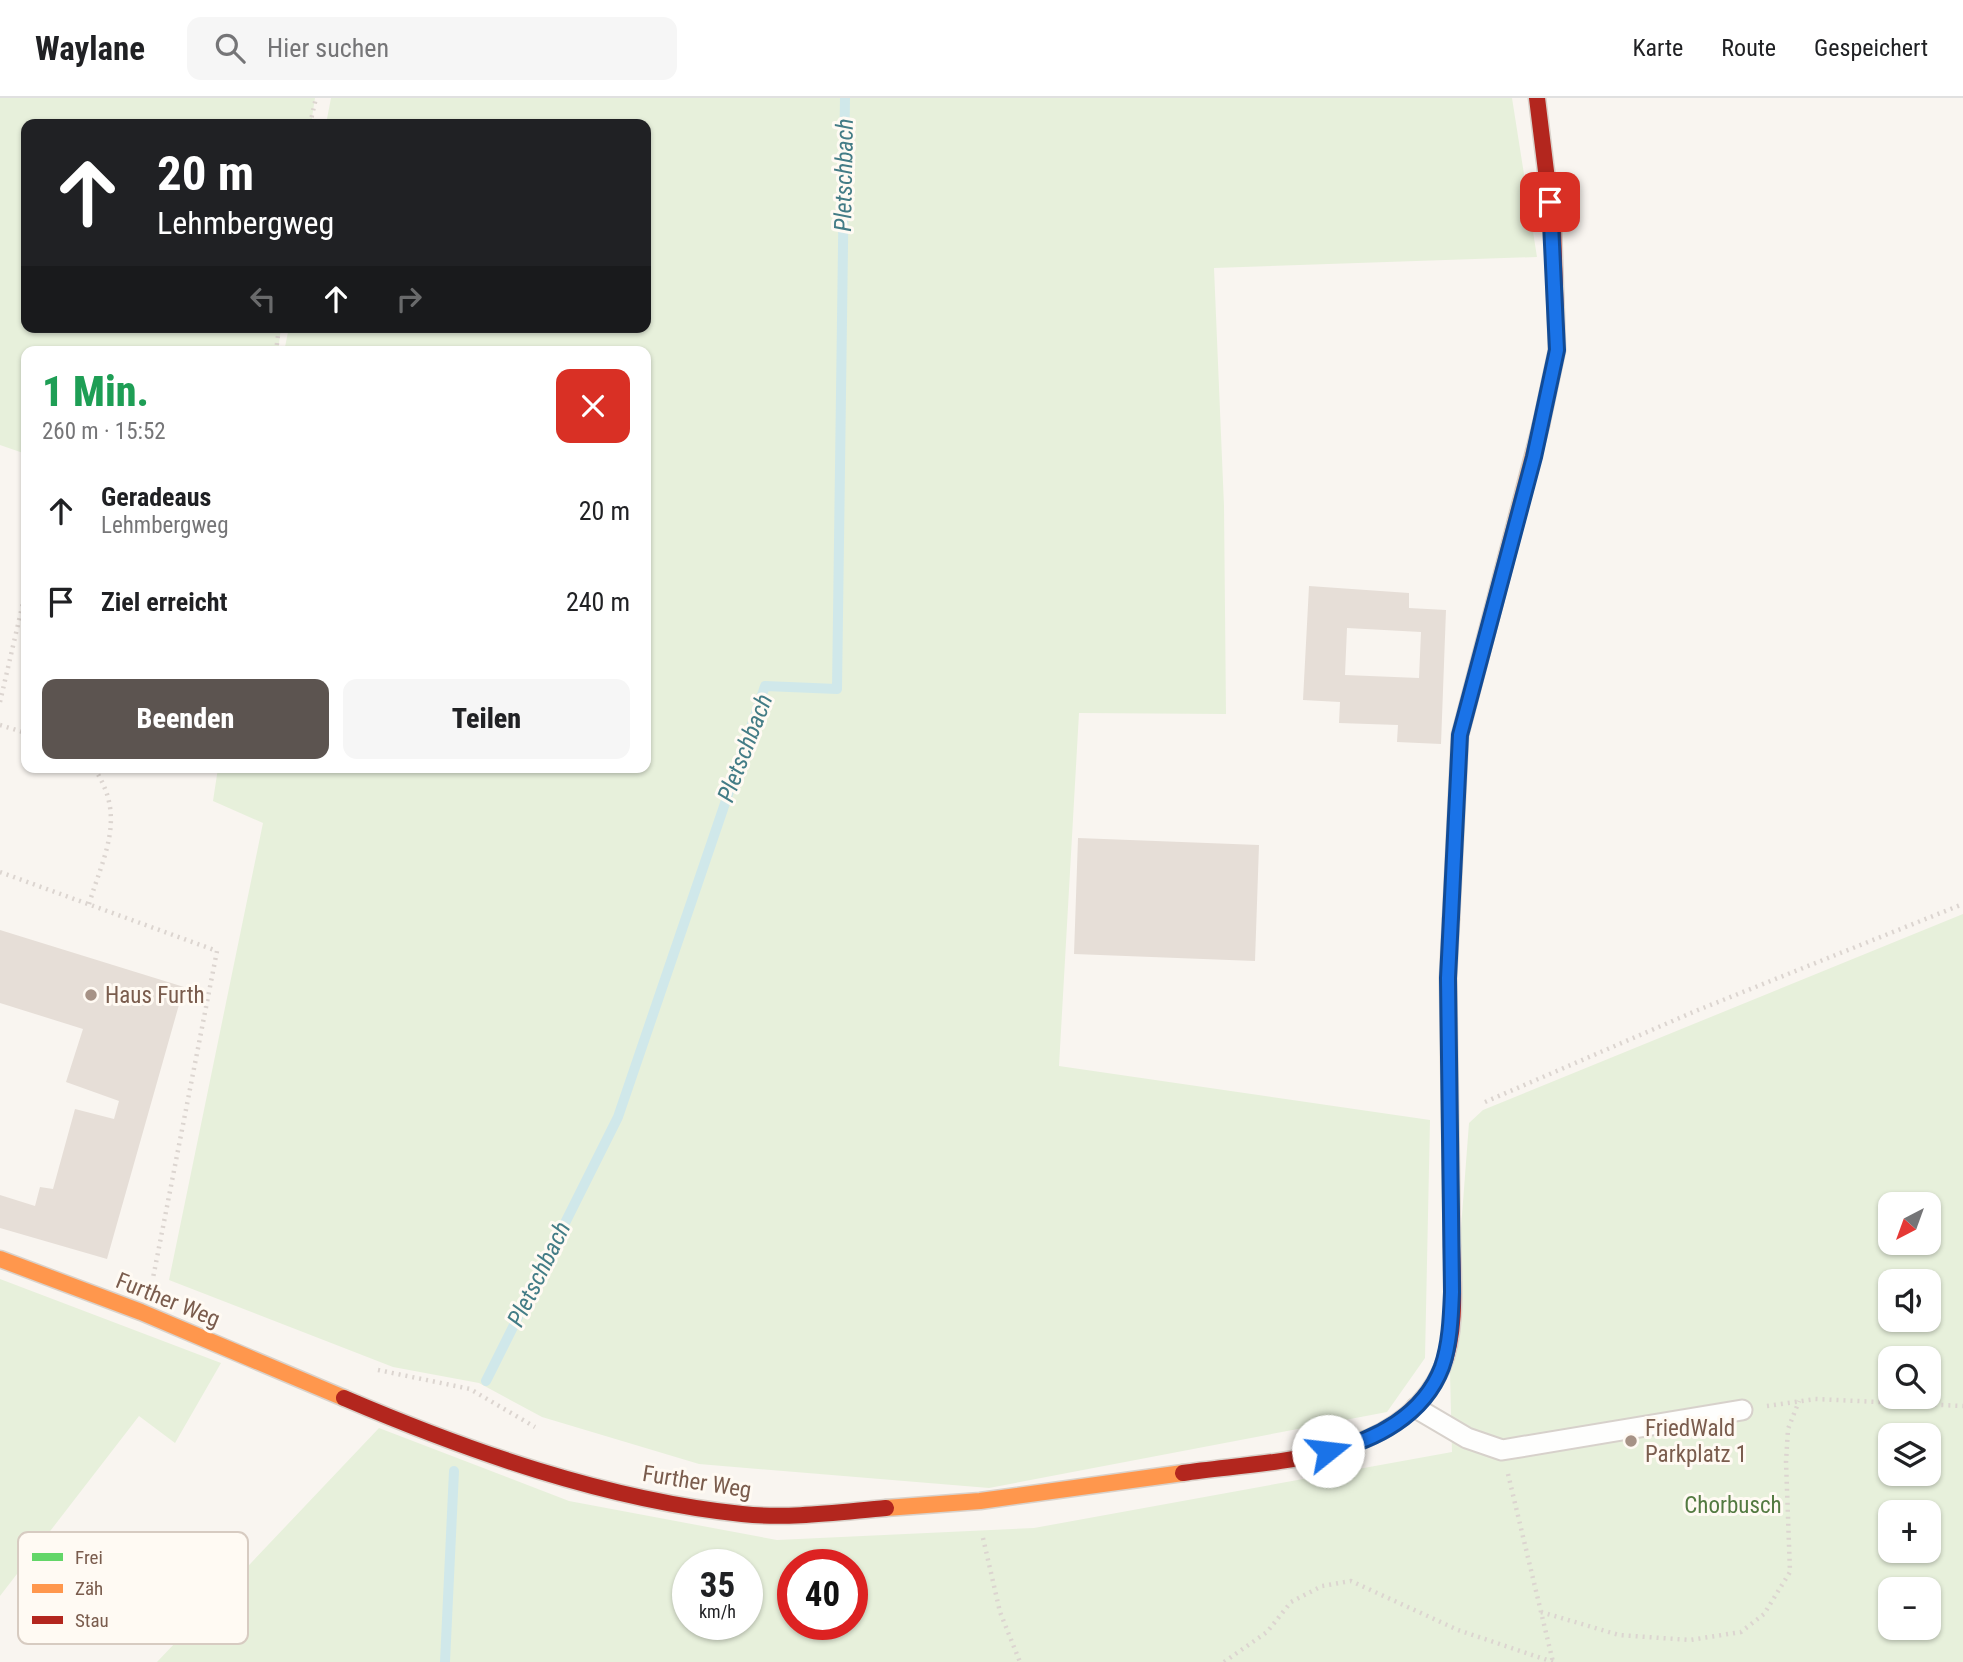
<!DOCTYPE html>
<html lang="de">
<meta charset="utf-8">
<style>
body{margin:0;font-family:"Roboto Condensed",sans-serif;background:#f6f6f6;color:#202124;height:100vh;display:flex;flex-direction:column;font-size:26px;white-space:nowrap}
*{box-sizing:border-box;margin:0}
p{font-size:23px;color:#757577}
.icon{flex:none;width:38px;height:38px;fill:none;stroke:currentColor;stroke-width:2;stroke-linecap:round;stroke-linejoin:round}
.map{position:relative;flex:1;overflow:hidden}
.sheet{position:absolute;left:21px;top:248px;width:630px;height:427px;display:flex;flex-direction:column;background:#fff;border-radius:14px;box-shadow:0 2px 5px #0004}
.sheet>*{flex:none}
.guide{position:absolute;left:21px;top:21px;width:630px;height:214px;border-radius:14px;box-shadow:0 2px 5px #0004;background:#202124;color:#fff;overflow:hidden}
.needle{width:46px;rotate:221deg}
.tools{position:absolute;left:1878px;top:1094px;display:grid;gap:14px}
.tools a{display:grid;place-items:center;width:63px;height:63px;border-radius:14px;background:#fff;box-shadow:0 2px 5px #0004;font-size:35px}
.speed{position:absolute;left:672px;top:1451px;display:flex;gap:14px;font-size:35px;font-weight:700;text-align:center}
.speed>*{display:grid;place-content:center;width:91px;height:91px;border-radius:50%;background:#fff;box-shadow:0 2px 5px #0004;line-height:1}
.speed small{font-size:18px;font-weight:400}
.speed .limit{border:10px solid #d22;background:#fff;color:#111}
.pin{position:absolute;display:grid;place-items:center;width:60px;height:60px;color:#fff;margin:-30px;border-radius:14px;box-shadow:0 4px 10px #0006}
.me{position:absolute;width:77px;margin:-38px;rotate:74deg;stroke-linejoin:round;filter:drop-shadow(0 0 5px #0008)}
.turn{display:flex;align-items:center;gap:24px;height:147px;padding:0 21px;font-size:32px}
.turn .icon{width:91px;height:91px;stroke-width:2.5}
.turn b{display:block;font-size:49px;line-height:60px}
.lanes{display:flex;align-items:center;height:66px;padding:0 21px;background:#0003;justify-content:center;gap:35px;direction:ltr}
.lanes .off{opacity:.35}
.round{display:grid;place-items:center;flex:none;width:74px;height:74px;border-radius:14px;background:#f6f6f6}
.summary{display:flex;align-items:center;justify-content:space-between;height:119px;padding:0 21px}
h1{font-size:42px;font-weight:800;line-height:52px;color:#1e9e55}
.cta{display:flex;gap:14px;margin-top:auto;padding:14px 21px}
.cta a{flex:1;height:80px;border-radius:14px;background:#5c5450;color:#fff;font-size:28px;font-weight:800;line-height:80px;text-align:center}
.cta a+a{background:#f6f6f6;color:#202124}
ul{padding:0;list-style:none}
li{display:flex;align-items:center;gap:21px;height:91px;padding:0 21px}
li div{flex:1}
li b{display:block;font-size:26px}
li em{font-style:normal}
header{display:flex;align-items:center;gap:42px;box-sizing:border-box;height:98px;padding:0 35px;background:#fff;border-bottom:2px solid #e0e0e0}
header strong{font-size:33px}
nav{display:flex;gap:38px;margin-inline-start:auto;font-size:24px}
.search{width:490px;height:63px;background:#f6f6f6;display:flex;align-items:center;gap:18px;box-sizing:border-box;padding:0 24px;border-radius:14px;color:#757577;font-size:26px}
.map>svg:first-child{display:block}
</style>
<header>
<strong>Waylane</strong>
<div class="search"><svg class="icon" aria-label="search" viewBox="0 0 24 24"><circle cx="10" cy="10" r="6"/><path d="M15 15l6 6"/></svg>Hier suchen</div>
<nav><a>Karte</a><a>Route</a><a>Gespeichert</a></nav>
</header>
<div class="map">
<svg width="1963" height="1564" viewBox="0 0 1963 1564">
<rect width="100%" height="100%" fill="#f9f5f0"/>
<path fill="#e7f0db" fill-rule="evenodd" d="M0,0H315L311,26H26V229H281L278,254H26V356L0,347Z
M331,0H1512L1537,159L1214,170L1224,408L1226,616L1079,615L1059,968L1430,1022L1425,1260L1387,1314L989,1390L699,1366L542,1319L479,1285L393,1269L169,1182L263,725L213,703L218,670H646V254H284L289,229H646V26H326Z
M1963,816V1564H157L379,1330L569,1403L777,1442L1034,1430L1452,1354L1450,1275L1469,1025L1483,1012ZM1890,1106H1928V1144H1890ZM1890,1183H1928V1222H1890ZM1890,1260H1928V1298H1890ZM1890,1337H1928V1376H1890ZM1890,1414H1928V1452H1890ZM688,1466H747V1526H688ZM793,1466H852V1526H793ZM1890,1491H1928V1530H1890Z
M0,1181L221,1265L175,1345L139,1318L0,1498Z"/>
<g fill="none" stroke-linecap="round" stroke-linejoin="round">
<path stroke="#d0e8ea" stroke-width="10" d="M486,1283L618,1019L765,588L837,591L845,0
M445,1564L454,1373"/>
</g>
<path fill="#e6ded7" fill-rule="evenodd" d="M1309,488L1409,495V510L1446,512L1441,646L1397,644L1398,627L1339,625L1340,604L1303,602ZM1347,530L1421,534L1419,580L1345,577Z
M1078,740L1259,747L1255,863L1074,856Z
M0,832L184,889L107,1161L0,1130V1097L35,1108L40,1089L53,1091L75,1011L114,1021L119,1003L66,984L83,931L0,905Z"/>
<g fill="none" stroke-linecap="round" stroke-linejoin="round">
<defs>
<path id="lane" d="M1416,1310L1467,1340L1502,1352L1742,1312"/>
<path id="fast" d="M1451,821L1448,880L1452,1148"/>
<path id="slow" d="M1451,821L1460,637L1541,327
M0,1161L141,1214L344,1300
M886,1410L980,1403L1183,1375"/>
<path id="jam" d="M1537,0L1553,130L1557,252L1541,327
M344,1300C468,1353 606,1402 742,1416C790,1421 839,1414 886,1410
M1183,1375C1271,1362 1400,1365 1442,1270C1457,1234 1453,1186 1452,1148"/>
</defs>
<use href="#lane" stroke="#d7d1cb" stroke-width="23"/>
<use href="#fast" stroke="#d9d2cb" stroke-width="19"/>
<use href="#slow" stroke="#d9d2cb" stroke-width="19"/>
<use href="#jam" stroke="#d9d2cb" stroke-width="19"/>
<path stroke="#dcd5d0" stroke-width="4.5" stroke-dasharray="2 5" stroke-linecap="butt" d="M310,26L316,0
M276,254L279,229
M0,604L26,492
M0,627L26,635
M0,774L217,853L153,1180
M89,806C104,756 127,719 94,670
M1485,1004L1698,912L1963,806
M378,1272L470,1291L535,1329
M1767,1308L1815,1301L1963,1308
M1508,1376L1553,1564
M983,1440L1000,1514L1020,1564
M1541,1514L1619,1537L1690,1542L1741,1534L1764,1516L1790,1474L1786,1364L1788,1331L1799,1303
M1224,1564L1267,1534L1291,1504L1322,1488L1351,1483L1458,1532L1553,1564"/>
<use href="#lane" stroke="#fefefd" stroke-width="19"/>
<use href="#fast" stroke="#63d668" stroke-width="16"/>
<use href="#slow" stroke="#ff974d" stroke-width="16"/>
<use href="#jam" stroke="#b3261e" stroke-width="16"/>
</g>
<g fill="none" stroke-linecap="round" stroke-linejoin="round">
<defs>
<path id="route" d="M1328,1353C1375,1343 1424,1317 1442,1269C1450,1246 1451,1218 1452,1194L1448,880L1460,637L1534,359L1557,252L1550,104"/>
</defs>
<use href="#route" stroke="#114b97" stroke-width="18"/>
<use href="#route" stroke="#1a73e8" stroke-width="12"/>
</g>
<g fill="#a69286" stroke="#fffaf3" stroke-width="2.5">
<circle cx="91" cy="897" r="7"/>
<circle cx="1631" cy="1343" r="7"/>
</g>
<g text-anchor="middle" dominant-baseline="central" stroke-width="6" stroke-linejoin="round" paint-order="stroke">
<g font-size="23" fill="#7a5c4d" stroke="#fffaf3" text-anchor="start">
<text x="105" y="897">Haus Furth</text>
<text x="1645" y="1330">FriedWald<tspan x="1645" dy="26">Parkplatz 1</tspan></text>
</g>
<g font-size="23" fill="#7a5c4d" stroke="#fffaf3">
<text transform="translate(168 1202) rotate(22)">Further Weg</text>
<text transform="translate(697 1384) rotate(9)">Further Weg</text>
</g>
<g font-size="23" fill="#537a41" stroke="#fffaf3">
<text x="1733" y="1407">Chorbusch</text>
</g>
<g font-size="24" font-style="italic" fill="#437c86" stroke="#fffaf3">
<text transform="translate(844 77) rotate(-89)">Pletschbach</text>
<text transform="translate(745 650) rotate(-69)">Pletschbach</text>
<text transform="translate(539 1176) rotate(-64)">Pletschbach</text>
</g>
</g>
<rect x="18" y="1434" width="230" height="112" rx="10" fill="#fffaf3" stroke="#d7cbc1" stroke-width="2"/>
<rect x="32" y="1455" width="31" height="8" fill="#63d668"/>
<rect x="32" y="1486" width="31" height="9" fill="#ff974d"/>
<rect x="32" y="1518" width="31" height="8" fill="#b3261e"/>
<g font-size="19" fill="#7a5c4d">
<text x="75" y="1466">Frei</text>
<text x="75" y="1497">Zäh</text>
<text x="75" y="1529">Stau</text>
</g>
</svg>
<div class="tools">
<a><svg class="needle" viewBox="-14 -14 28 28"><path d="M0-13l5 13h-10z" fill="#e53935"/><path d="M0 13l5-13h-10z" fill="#757577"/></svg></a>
<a><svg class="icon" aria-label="sound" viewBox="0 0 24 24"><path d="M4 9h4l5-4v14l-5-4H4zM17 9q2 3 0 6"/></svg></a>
<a><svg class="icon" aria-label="search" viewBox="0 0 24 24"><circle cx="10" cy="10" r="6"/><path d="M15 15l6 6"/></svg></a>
<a><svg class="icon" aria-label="layers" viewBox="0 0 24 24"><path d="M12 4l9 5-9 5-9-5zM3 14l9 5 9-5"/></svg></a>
<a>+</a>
<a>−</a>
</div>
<div class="speed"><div>35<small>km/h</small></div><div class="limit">40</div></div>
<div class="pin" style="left:1550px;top:104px;background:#d93025"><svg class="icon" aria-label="arrive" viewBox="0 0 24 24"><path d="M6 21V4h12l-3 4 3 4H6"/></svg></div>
<svg class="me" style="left:1328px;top:1353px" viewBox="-20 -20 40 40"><circle r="19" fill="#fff"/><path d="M0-13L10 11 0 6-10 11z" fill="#1a73e8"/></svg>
<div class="guide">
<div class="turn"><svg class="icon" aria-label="ahead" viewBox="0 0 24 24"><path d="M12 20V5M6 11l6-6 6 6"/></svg><div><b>20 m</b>Lehmbergweg</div></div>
<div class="lanes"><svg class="icon off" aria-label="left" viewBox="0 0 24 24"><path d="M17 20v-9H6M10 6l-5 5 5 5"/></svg><svg class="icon" aria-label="ahead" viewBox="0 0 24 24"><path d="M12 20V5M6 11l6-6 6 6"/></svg><svg class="icon off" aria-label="right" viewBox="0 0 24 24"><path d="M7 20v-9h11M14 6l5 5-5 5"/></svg></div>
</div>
<section class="sheet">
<div class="summary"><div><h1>1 Min.</h1><p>260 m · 15:52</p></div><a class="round" style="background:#d93025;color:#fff"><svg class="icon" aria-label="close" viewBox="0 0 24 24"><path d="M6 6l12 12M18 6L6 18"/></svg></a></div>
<ul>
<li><svg class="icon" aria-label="ahead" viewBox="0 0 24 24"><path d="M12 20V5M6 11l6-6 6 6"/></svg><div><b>Geradeaus</b><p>Lehmbergweg</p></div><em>20 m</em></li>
<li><svg class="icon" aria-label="arrive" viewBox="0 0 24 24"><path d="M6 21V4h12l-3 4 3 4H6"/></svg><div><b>Ziel erreicht</b></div><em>240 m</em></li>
</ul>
<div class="cta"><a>Beenden</a><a>Teilen</a></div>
</section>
</div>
